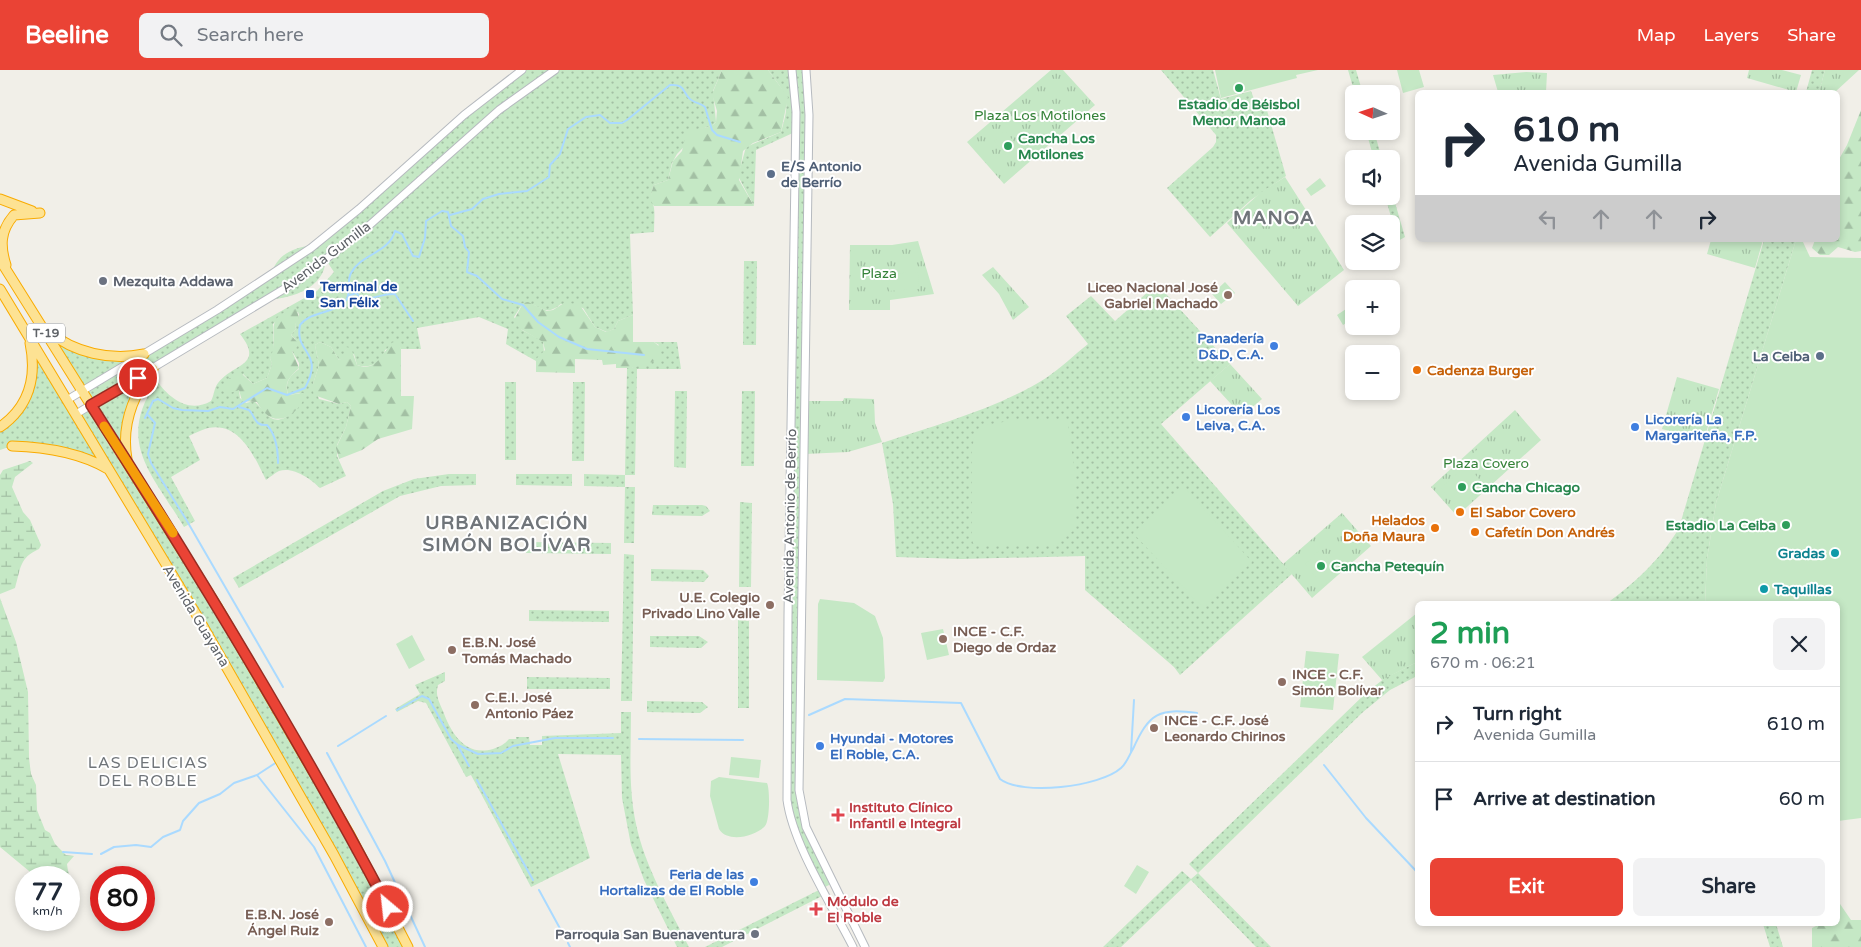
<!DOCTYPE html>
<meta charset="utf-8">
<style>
body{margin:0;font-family:"Varela Round",sans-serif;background:#f2f2f3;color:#1f2937;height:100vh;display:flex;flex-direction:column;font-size:19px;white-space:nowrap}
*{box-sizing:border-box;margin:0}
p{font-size:16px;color:#747a83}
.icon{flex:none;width:28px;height:28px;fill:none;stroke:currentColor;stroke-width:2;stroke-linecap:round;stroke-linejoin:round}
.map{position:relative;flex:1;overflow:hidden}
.drawer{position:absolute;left:1415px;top:531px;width:425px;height:325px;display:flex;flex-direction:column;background:#fff;border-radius:8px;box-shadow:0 2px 8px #0003}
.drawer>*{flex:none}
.banner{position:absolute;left:1415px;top:20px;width:425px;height:152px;border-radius:8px;box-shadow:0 2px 8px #0003;background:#fff;color:#1f2937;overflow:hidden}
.needle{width:32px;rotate:273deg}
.buttons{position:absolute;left:1345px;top:15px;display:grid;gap:10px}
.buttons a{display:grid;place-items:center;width:55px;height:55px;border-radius:8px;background:#fff;box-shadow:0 2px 8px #0003;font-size:25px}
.speed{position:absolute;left:15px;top:796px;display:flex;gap:10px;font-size:25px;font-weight:700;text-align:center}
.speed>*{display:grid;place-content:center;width:65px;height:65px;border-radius:50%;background:#fff;box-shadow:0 2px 8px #0003;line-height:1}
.speed small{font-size:12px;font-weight:400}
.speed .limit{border:8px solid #d22;background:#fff;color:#111}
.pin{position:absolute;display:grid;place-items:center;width:42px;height:42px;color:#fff;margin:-21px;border:2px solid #fff;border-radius:50%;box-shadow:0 1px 5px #0007}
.me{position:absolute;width:55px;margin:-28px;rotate:332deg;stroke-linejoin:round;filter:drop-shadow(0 0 4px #0008)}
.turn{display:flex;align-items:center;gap:18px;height:105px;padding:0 15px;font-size:22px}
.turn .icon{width:65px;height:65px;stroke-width:2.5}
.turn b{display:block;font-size:35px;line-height:42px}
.lanes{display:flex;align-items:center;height:48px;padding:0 15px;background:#0003;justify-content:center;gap:25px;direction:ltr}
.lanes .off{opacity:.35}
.round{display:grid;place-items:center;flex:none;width:52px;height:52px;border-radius:8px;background:#f2f2f3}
.summary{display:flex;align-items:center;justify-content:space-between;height:85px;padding:0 15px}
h1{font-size:30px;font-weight:700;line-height:38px;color:#1e9e55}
.button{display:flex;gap:10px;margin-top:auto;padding:10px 15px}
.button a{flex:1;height:58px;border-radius:8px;background:#ea4335;color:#fff;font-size:20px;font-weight:700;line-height:58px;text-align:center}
.button a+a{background:#f2f2f3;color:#1f2937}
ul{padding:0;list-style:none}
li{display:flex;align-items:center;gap:15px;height:75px;padding:0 15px;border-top:1px solid #e0e1e3}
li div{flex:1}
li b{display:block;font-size:19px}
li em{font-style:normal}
header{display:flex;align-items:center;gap:30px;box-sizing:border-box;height:70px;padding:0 25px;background:#ea4335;color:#fff}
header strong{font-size:24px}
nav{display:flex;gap:28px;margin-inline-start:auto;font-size:18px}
.search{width:350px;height:45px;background:#f2f2f3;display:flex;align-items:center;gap:12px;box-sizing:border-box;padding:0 18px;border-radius:8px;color:#747a83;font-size:19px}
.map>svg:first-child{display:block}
</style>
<header>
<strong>Beeline</strong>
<div class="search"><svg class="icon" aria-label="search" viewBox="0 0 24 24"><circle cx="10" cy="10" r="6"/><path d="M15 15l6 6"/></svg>Search here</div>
<nav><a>Map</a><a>Layers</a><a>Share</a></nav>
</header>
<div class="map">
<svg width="1861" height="877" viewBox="0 0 1861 877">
<defs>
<pattern id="grass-dots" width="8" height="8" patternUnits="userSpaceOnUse" patternTransform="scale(1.25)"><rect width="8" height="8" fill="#c5e8c5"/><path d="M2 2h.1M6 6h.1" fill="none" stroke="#a3c0a4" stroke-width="1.8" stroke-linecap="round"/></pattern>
<pattern id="forest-firs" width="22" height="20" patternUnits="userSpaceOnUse" patternTransform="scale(1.25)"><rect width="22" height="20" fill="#c5e8c5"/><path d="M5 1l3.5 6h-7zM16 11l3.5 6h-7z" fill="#a3c0a4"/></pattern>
<pattern id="wetland-marsh" width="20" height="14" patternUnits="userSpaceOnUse" patternTransform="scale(1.25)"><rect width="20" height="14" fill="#c5e8c5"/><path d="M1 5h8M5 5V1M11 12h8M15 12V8" fill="none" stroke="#a3c0a4"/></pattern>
<pattern id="park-tufts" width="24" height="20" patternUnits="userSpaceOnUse" patternTransform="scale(1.25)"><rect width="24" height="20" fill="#c5e8c5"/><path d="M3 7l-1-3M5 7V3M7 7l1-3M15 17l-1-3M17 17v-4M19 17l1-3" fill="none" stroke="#a3c0a4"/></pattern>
</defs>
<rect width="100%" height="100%" fill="#f1efe8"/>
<path fill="url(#grass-dots)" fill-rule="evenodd" d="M522,0H722L713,21L716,52L712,56L701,59L677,84L672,93L668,110L654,115C650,124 652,129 654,138C655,145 654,154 654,162L630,164L633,245L618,251L614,259L607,262L595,257L583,238L561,234C543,249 540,232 523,233L514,247L522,260L543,271L544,282L536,291L506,274L508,259L479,247L417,258L421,279H401L398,274L385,280C383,293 369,299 357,295L354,284L339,290L331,277L320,272L315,275L319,295L313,314L319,329L339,334L347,332L351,336L346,357L337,375V386L346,406L320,418C311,409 293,396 279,401C275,403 270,407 266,410C255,388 240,351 208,358C201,360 195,363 189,366L200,390L171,407L195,451L184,457C152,403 115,372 157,311C169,328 189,344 211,331C214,326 214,318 218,313C233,293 265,296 240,264L317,221L334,202L326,190C323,219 294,227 269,230L153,299L139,319L126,383L218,538L408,877H383L110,400L88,388L12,376L0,380V357L28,324V266L76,343L91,335L41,256L86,281L144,284L270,207C278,182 292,179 316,174ZM285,242H298L299,245L295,255L296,259L291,265L295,269L292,281L299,293V299C288,307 285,313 288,325L300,323L292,343C271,359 268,343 254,331L246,333L240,328L239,320L236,319L243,304L253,314L267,308L272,294L270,288L274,281L273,254Z
M768,0H806L808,17L802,741L833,813L823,818L826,824L722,877H705L823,818L788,740L795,62L756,80L754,136L738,106L746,77L781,62C791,29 787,25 768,0Z
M1161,0H1213L1221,29L1251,21L1254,29L1264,30L1286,106L1251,130L1210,167L1167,118L1213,77L1216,72V65Z
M1348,0H1356L1363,24H1355Z
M1812,0H1825L1819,22H1806Z
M1366,61H1374L1382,89H1374Z
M1391,119L1405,167L1398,171L1385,126H1391Z
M1764,170H1796L1716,433L1707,489L1705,534H1606C1636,512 1660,490 1679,458Z
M744,191H757L756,275H743Z
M1157,214L1230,294L1161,354L1292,504L1180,605L1174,597L1085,520V486L961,489L896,487L893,434L882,373C936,355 997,339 1046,308C1061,298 1074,285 1088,274L1066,246L1091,226L1115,251Z
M654,272H677L681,299H637L635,405H625V417H635L634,473H624L625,417L584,416V404L625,405L627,298H632L659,275Z
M505,312H516V390H505Z
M573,312H585L584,391H572Z
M675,321H687L686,398L674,397Z
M742,321H755L754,396H741Z
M449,404H476V415L441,416L400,426L239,518L233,508L383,421L414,409Z
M516,404H572V416L516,415Z
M740,432L752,433L751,517H739Z
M653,435H702L706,436L710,441L702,446L652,445Z
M527,472L611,473V484L526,483Z
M624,484L634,485L632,631H621Z
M651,499L703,500L709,506L704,512L651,511Z
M529,540L609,541V552L529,551Z
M738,550L749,551V638H738Z
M650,566H699L708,572L701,578L650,577Z
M1417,592V606L1390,620L1363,642L1198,803L1271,877H1256L1191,810L1121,877H1103L1182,801L1191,809L1198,803L1189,794L1367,622L1385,608Z
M445,602V611L438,615C435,625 439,632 443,641C451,663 465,687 493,679C499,677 505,674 509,669H516V667H529L530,675H542V666L621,663V642H631C631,679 628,717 636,754C645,797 669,837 689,877H677L644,810L631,775L622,728L621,685L558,684L590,788L531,817L471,705L466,707L426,633L418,631L397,642L395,639L420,624L415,615Z
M527,607L610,608V619H527Z
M647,631L702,632L708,637L700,643L647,642Z
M1763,854H1776L1783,877H1770Z"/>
<path fill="url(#forest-firs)" d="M722,0H768L788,27L781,62L753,73L743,81L739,110L754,136H654C649,129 651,123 654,115L668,110L673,91L682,81L686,63C695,55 708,62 716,52L717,41L712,24Z
M1861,40V181L1855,182L1838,177L1829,185H1820L1812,178L1815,170H1838V91L1847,75Z
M528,232L547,241L553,240L564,233L579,234L595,257L606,262L614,259L618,251L633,245V272H654L661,278V287L658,290L632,298H616V294L603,295L602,290L575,289V303L536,302V289L545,280L543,272L519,258L514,250L523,233Z
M296,237L299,248L295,255L296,259L291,265L297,272V277L292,281L299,298C290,307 284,311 288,325L303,323L306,325C295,350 271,360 257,332L242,331L239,320L227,324L223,321L227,310L237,303L242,304L253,314L267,308L272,294L270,288C282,264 259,250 296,237Z
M320,272L331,277L339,290L344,287L346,277L351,278L357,295C377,303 382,282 393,272L399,274L401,279V326H414L412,359L378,369L362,380L339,389L336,378L346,357L351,336L347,332L339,334L314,325L312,317L319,295L315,275Z
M1838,831L1851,850H1861V877H1812V858L1820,854H1838Z"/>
<path fill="url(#wetland-marsh)" d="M30,391L33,393L15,407L12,417L23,442L30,450L41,475L39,479C19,488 21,498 15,518L0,524V405L3,400Z
M0,528L16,572L28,622L29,688L31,704L36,715L37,740L45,760L50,763L55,774L66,785L74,786L67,794C68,806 76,824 69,834V808L33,807L29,801L0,777Z"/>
<path fill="url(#park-tufts)" d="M1051,0H1063L1095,35L1004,114L967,72Z
M1749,0H1782L1801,5L1796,22L1747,8Z
M1825,0H1859L1835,22H1819Z
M1526,2L1547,3L1546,22H1498L1493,5Z
M1285,107L1344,200L1298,236L1227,153L1260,123Z
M1711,170H1763L1755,198L1707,184Z
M918,171L934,224L890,230V240H849L850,175H892Z
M993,197L1029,237L1013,250L999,224L982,205Z
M1230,294L1262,329L1242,346L1210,311Z
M1677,307L1719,319L1704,370L1662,359Z
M844,328L874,329L875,353L882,372L848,382L805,384L806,331H843Z
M1515,340L1541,370L1457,446L1431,417Z
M1342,443L1371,476L1312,528L1283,494Z
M1417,543V592L1382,610L1362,587Z"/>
<path fill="#c5e8c5" d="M1215,0H1318L1296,5L1297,8L1221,28Z
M1397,0H1419L1424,17L1403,23Z
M1005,61L1022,81L1011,91L994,71Z
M1320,108L1326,116L1311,126L1306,119Z
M1796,170H1802L1810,187L1861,188V748L1838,751V534H1705L1707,489L1716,433Z
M918,202L919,219L889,221L888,204Z
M1225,212L1235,223L1221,234L1212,224Z
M1352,235L1354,248L1343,255L1337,245Z
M1019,349L1064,350L1068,354L1075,403V459L1059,473L1052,476H977L973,473L972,468V379L975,363L981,356Z
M1485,373L1492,382L1480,392L1472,384Z
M1467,395L1484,415L1458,438L1441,418Z
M1183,416L1252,492L1203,538L1133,463Z
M1320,480L1339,501L1323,516L1305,494Z
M820,529L854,533L875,546L883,568L885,608L883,612L817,610L818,534Z
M943,559L949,585L927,590L921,563Z
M412,565L425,590L409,599L396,574Z
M1306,581L1339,584L1333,640L1300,637Z
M731,687L761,690L759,708L729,705Z
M719,707L767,713C770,719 770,750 765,756C755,767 727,773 719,759L710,726L711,711Z
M1137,795L1149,802L1136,824L1124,816Z"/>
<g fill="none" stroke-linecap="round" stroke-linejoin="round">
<path stroke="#aadaff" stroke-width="2" d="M450,145L472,139L483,129L499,124L527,121L549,107L550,95L560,84L568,59L586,47L600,45L610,53H622L627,50L670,15C684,14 682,20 689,28C693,33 701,33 705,37L712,60L717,65L740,72
M348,226L356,223L362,229C374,229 384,223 395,224L413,251
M239,337L249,340C256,347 254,356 267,355C276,365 278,380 278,393
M147,344L155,353L148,384L151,393L187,451L283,617
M145,348L153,331L158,329L173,338L182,340L208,341L220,337L233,339L267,318L287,325L305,318C325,281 294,284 300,255C311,241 331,244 344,233C352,226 346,212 351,203C361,184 389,183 395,161L402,164L413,186L419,187L425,168L426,151L442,141L448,142L451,156L463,166L465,177L469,182L467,202L477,206L502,229L523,235L538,252L559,267L587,279L644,285
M397,640L422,626L429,629L451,669L458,675L478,684L501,683L513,676L555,668H613
M809,645L845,629L961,633L1000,709C1022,726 1100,717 1121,698C1127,693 1129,685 1133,679C1149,643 1159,638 1197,643
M639,669L743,670
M338,676L386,646
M458,676L469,696
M1131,682L1134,630
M327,683L385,791L425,877
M1324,695L1366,748L1418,803
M257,705L314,777L366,877
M477,710L533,810
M63,782L92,784
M101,784L114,777L136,775L151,777L163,767L180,760L183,751L199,733L220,724L234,713L257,705L277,692
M539,820L563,864
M568,873L570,877"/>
<defs>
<path id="secondary" d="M792,0L796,42L788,545L787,730C793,775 832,835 853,877
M806,0L809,45L799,720L806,757L865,877
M67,330L217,240L311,178L359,139L464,45L522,0
M76,344L294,213L364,160L499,40L555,0"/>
<path id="highway" d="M0,129L32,141
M0,190L218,538L350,765L408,877
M6,195C0,176 0,161 14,145L40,143
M0,219L196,544L334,785L383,877
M48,261C74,283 111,291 144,284
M0,357C29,337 37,307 30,273
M12,376C45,377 79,382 108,399
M127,389C121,355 133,325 153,299"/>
</defs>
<use href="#secondary" stroke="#b6babf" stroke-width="9"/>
<use href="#highway" stroke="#f9ab00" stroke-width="11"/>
<use href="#secondary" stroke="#fff" stroke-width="7"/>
<use href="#highway" stroke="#fde293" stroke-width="9"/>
</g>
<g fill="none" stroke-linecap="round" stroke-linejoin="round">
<defs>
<path id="route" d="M138,308L91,335C196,499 297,665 388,837"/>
</defs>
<use href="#route" stroke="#982c22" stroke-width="12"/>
<use href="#route" stroke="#ea4335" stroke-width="9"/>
<path stroke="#f59e0b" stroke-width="9" d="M104,356L173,463"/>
</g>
<g fill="#2e9e5b" stroke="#fff" stroke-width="2">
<circle cx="1239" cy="18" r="5"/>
<circle cx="1008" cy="76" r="5"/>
<circle cx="1462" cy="417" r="5"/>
<circle cx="1786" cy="455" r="5"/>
<circle cx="1321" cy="496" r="5"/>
</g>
<g fill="#5c6f8a" stroke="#fff" stroke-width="2">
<circle cx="771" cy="104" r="5"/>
<circle cx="1820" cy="286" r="5"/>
</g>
<g fill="#6b7280" stroke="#fff" stroke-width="2">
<circle cx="103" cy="211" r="5"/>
<circle cx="755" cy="864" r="5"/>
</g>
<rect fill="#1a4fb4" stroke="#fff" stroke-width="2" x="305" y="219" width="10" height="10" rx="2.5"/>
<g fill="#8d6e63" stroke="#fff" stroke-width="2">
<circle cx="1228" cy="225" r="5"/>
<circle cx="770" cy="535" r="5"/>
<circle cx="943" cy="569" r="5"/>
<circle cx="452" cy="580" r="5"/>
<circle cx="1282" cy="612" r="5"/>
<circle cx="475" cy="635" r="5"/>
<circle cx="1154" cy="658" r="5"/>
<circle cx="329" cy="852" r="5"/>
</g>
<g fill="#3f7fe0" stroke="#fff" stroke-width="2">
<circle cx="1274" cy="276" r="5"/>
<circle cx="1186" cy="347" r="5"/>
<circle cx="1635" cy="357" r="5"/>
<circle cx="820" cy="676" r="5"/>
<circle cx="754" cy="812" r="5"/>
</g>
<g fill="#e8710a" stroke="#fff" stroke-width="2">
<circle cx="1417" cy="300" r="5"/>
<circle cx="1460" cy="442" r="5"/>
<circle cx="1435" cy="458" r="5"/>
<circle cx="1475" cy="462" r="5"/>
</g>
<g fill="#0f9aa8" stroke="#fff" stroke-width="2">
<circle cx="1835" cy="483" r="5"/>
<circle cx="1764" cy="519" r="5"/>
</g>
<g fill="#e0444e" stroke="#fff" stroke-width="2">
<path d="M835.5 737.5h5v5h5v5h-5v5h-5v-5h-5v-5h5z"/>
<path d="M813.5 831.5h5v5h5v5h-5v5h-5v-5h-5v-5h5z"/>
</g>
<g text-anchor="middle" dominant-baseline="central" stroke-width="4" stroke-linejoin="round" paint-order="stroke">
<rect fill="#fff" stroke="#8f9295" stroke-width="1" x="27" y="253.5" width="38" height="19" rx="4"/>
<g font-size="12" font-weight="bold" fill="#5f6368">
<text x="46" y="263">T-19</text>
</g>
<g font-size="14" font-weight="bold" fill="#27864d" stroke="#fff" text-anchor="start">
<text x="1239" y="34" text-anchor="middle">Estadio de Béisbol<tspan x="1239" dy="16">Menor Manoa</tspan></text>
<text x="1018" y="68">Cancha Los<tspan x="1018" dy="16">Motilones</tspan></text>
<text x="1472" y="417">Cancha Chicago</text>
<text x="1776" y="455" text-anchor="end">Estadio La Ceiba</text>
<text x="1331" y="496">Cancha Petequín</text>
</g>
<g font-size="14" fill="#348238" stroke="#fff">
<text x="1040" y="45">Plaza Los Motilones</text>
<text x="879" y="203">Plaza</text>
<text x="1486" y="393">Plaza Covero</text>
</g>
<g font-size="14" font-weight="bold" fill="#4e5e75" stroke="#fff" text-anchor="start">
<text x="781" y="96">E/S Antonio<tspan x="781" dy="16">de Berrío</tspan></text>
<text x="1810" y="286" text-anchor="end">La Ceiba</text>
</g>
<g font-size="14" fill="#5f6368" stroke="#fff">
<text transform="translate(326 187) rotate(-37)">Avenida Gumilla</text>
<text transform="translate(790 446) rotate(-89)">Avenida Antonio de Berrío</text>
<text transform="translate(196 546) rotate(59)">Avenida Guayana</text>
</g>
<g font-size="14" font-weight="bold" fill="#5b616d" stroke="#fff" text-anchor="start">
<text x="113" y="211">Mezquita Addawa</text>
<text x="745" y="864" text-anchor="end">Parroquia San Buenaventura</text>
</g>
<g font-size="14" font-weight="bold" fill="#164399" stroke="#fff" text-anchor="start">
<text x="320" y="216">Terminal de<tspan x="320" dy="16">San Félix</tspan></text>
</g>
<g font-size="14" font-weight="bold" fill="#785e54" stroke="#fff" text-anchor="start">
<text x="1218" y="217" text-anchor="end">Liceo Nacional José<tspan x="1218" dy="16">Gabriel Machado</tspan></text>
<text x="760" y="527" text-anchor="end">U.E. Colegio<tspan x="760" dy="16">Privado Lino Valle</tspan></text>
<text x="953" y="561">INCE - C.F.<tspan x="953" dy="16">Diego de Ordaz</tspan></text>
<text x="462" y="572">E.B.N. José<tspan x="462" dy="16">Tomás Machado</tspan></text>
<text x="1292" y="604">INCE - C.F.<tspan x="1292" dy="16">Simón Bolívar</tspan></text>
<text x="485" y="627">C.E.I. José<tspan x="485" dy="16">Antonio Páez</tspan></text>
<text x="1164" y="650">INCE - C.F. José<tspan x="1164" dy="16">Leonardo Chirinos</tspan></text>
<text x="319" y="844" text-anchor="end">E.B.N. José<tspan x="319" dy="16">Ángel Ruiz</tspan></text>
</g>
<g font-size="14" font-weight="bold" fill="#366cbe" stroke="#fff" text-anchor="start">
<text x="1264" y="268" text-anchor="end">Panadería<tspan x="1264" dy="16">D&amp;D, C.A.</tspan></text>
<text x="1196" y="339">Licorería Los<tspan x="1196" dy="16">Leiva, C.A.</tspan></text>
<text x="1645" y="349">Licorería La<tspan x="1645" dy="16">Margariteña, F.P.</tspan></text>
<text x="830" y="668">Hyundai - Motores<tspan x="830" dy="16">El Roble, C.A.</tspan></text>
<text x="744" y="804" text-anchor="end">Feria de las<tspan x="744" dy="16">Hortalizas de El Roble</tspan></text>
</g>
<g font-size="14" font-weight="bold" fill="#c56008" stroke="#fff" text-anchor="start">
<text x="1427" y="300">Cadenza Burger</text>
<text x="1470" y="442">El Sabor Covero</text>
<text x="1425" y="450" text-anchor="end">Helados<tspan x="1425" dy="16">Doña Maura</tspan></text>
<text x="1485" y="462">Cafetín Don Andrés</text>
</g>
<g font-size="14" font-weight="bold" fill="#0d838f" stroke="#fff" text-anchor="end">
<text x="1825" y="483">Gradas</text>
<text x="1774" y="519" text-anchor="start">Taquillas</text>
</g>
<g font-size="14" font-weight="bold" fill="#be3a42" stroke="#fff" text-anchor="start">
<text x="849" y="737">Instituto Clínico<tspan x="849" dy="16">Infantil e Integral</tspan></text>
<text x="827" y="831">Módulo de<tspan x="827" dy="16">El Roble</tspan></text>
</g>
<g font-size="16" letter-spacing="1" fill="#70757a" stroke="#fff">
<text x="148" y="693">LAS DELICIAS<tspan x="148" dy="18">DEL ROBLE</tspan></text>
</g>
<g font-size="19" font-weight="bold" letter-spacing="1" fill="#70757a" stroke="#fff">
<text x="1274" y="148">MANOA</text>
<text x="507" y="453">URBANIZACIÓN<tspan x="507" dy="22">SIMÓN BOLÍVAR</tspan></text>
</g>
</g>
</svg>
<div class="buttons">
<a><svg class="needle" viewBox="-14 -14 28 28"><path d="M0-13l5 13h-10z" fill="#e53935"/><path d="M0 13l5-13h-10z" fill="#747a83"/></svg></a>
<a><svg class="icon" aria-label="sound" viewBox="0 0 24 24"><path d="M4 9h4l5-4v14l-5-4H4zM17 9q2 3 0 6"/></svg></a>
<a><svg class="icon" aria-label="layers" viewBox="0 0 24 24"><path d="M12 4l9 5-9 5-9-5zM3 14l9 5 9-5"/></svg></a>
<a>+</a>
<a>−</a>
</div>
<div class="speed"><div>77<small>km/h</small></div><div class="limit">80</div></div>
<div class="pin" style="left:138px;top:308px;background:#d93025"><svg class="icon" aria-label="arrive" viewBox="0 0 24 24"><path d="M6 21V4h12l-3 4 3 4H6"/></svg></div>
<svg class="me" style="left:388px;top:837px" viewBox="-20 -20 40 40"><circle r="17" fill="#ea4335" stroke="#fff" stroke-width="3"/><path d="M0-11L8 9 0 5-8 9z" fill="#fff"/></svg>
<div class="banner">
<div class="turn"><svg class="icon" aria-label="right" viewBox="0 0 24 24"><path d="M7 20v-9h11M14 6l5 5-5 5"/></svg><div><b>610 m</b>Avenida Gumilla</div></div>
<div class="lanes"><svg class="icon off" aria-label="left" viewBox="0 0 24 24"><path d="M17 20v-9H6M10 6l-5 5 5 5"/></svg><svg class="icon off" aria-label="ahead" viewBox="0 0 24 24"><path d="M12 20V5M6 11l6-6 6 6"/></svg><svg class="icon off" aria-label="ahead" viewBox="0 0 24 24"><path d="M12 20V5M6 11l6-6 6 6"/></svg><svg class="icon" aria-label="right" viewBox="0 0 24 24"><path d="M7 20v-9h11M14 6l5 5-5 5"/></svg></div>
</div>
<section class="drawer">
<div class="summary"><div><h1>2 min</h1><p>670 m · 06:21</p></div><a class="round"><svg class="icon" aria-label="close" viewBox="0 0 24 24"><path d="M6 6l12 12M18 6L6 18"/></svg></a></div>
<ul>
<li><svg class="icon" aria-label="right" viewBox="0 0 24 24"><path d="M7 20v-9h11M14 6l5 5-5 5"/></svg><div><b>Turn right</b><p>Avenida Gumilla</p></div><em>610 m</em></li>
<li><svg class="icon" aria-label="arrive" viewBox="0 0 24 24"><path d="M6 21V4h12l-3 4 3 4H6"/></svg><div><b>Arrive at destination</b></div><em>60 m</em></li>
</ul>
<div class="button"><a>Exit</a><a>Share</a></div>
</section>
</div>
